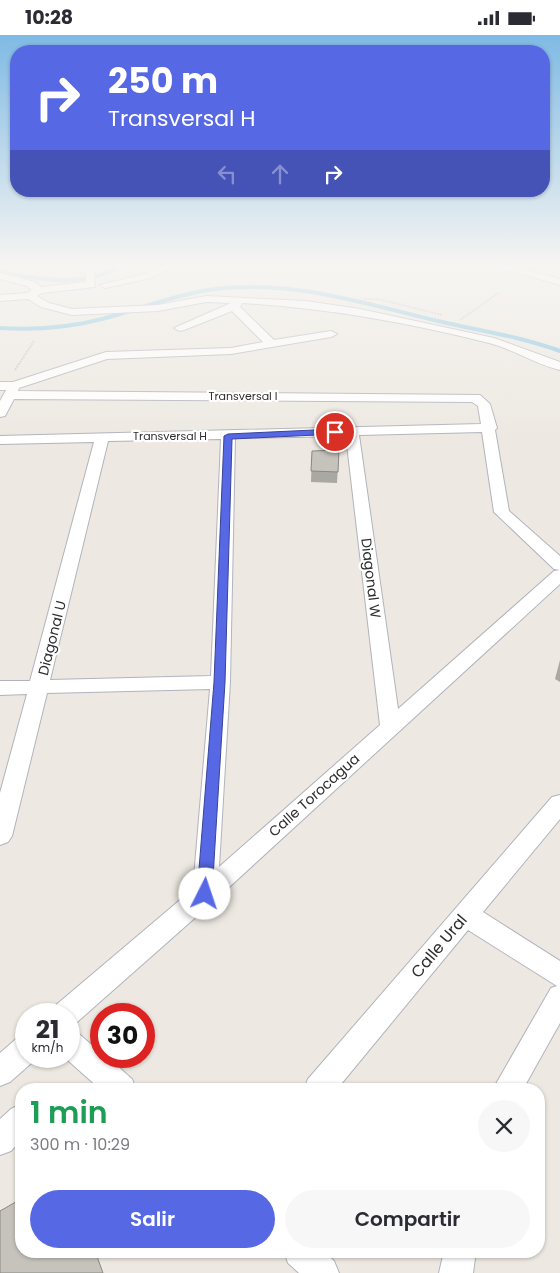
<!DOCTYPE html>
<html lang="es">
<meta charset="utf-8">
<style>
body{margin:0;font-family:Poppins,sans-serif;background:#f7f7f7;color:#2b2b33;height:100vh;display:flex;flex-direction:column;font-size:19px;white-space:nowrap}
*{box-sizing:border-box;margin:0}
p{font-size:16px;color:#7c7c81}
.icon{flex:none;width:28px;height:28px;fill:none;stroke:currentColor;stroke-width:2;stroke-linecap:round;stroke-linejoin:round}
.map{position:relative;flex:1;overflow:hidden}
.sheet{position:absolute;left:15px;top:1048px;width:530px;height:175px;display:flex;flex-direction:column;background:#fff;border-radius:20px;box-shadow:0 1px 4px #0004}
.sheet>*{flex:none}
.banner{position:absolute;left:10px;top:10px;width:540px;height:152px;border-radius:20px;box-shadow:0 1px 4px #0004;background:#5768e5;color:#fff;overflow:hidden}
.speed{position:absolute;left:15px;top:968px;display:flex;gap:10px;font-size:25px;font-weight:700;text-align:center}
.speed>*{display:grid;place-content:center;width:65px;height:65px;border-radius:50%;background:#fff;box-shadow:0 1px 4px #0004;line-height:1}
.speed small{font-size:12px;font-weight:400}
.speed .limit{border:8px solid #d22;background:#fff;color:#111}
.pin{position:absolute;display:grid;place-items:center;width:42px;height:42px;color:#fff;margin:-21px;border:2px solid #fff;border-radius:50%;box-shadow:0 1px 5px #0007}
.me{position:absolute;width:55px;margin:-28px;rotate:4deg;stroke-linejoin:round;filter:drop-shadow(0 0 4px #0008)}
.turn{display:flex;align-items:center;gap:18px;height:105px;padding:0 15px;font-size:22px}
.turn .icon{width:65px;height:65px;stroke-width:2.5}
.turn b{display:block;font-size:35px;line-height:42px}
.lanes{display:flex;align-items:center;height:48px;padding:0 15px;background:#0003;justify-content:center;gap:25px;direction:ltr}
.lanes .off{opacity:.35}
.round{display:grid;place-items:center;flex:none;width:52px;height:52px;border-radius:26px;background:#f7f7f7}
.overview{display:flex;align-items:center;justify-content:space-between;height:85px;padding:0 15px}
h1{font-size:30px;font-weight:600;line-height:38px;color:#1e9e55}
.cta{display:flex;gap:10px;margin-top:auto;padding:10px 15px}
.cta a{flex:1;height:58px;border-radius:30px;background:#5768e5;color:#fff;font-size:20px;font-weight:600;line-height:58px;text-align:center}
.cta a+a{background:#f7f7f7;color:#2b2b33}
.status{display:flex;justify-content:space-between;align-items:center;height:35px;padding:0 25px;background:#fff;direction:ltr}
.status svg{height:14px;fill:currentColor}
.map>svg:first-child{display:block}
</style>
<div class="status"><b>10:28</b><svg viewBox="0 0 49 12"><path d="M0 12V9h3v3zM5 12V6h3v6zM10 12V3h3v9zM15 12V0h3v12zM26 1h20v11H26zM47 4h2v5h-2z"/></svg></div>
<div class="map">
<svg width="560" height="1238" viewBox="0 0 560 1238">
<rect width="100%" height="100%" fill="#ede9e2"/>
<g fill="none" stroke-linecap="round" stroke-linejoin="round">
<path stroke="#83c2e1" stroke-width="4" d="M0,237C38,244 78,252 114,235L115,230
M0,293C34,295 68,293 102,284C137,275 171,261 208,255C289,243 365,269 442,287C482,296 522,302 560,316"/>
<defs>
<path id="minor" d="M164,230H178L151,243L105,253L100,250L145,239Z
M491,230H508L560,244V250Z
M86,235L94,237L95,252L42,258L37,261L49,268L72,274L158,270L206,261L306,266L360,274L494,303L560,327V335C535,329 513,314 489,308C406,287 326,273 242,268L240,272L274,305L331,296L337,299L331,302L231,319L107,324L19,353L18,356L480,360L490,369L497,393L495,395L509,476L560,521V549L214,866L76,988L69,991V979H53L56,970L193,854L210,654L47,658L12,801L8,807L0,810V758L27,659L0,660V646H30L94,407L0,409V401L481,389L478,371L472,367L14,364L5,381L0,382V366L6,355H0V347H13L106,317L231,313L263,307L232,276L184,295L180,296L174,293L231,268L206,267L158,276L72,280L41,272L28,264L0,266V260L27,258L32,255L27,251L0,244V238L35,247L41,252L86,247ZM482,397L494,477L554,534L560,535L554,536L398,674L359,400ZM346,401L380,690L219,832L230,647L235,403ZM221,404L211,641L50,645L108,406Z
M560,760V784L483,877L560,926V988L523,1054H493L551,953L557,951L468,895L337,1054H304L308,1044L552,762Z
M69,995L79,999L101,1018V1021H106L132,1044L136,1054H100L63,1021H69Z
M26,1001V1021H37L36,1024L10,1047L0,1051V1018L16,1004Z
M21,1069V1105L11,1116L0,1120V1084L11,1074Z
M284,1216H324L334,1226L339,1238H299L288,1228Z
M444,1216H476L473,1238H439Z"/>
</defs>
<use href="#minor" stroke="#b2b3bc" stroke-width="2"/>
<path stroke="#c9c9c9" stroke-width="2" stroke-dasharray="2 1" stroke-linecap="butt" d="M40,230L77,235
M364,264H378L442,280
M460,285L500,257
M15,335L34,306"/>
<use href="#minor" fill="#fff" fill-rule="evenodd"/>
</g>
<path fill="#aaa8a3" d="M339,415L337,448L311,447L312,416Z
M560,625V647L555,644Z"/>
<path fill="#c6c3bd" stroke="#8b8884" d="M339,415L338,437L311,436L312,416Z
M21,1164V1216H95L103,1238H0V1176Z"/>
<linearGradient id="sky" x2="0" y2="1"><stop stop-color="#7fbae5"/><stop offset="0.57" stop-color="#f7f5f2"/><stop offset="1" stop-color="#f7f5f2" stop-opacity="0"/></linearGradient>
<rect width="560" height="404" fill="url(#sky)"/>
<path fill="#5768e5" stroke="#394495" d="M335,394L338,395V399L232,404L225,647L212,859L210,863L205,865L200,863L197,859L214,647L224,401L228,399Z"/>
<g text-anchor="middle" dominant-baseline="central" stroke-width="4.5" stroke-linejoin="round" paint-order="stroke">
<g font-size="11" fill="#2e2e2e" stroke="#fff">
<text x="243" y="361">Transversal I</text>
<text x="170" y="401">Transversal H</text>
</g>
<g font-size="14" fill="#2e2e2e" stroke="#fff">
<text transform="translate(371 543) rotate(83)">Diagonal W</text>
<text transform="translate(52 603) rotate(-76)">Diagonal U</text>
<text transform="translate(314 760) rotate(-42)">Calle Torocagua</text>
</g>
<g font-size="16" fill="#2e2e2e" stroke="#fff">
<text transform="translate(439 911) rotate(-50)">Calle Ural</text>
</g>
</g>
</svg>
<div class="speed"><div>21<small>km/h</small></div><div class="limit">30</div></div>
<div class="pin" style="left:335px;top:397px;background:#d93025"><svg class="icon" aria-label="arrive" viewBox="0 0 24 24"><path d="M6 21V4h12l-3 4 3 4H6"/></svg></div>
<svg class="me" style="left:205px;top:859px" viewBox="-20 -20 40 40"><circle r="19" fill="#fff"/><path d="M0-13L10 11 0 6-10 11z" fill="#5768e5"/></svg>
<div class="banner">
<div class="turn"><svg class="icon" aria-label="right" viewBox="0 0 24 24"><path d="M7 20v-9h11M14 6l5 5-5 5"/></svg><div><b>250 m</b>Transversal H</div></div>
<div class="lanes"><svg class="icon off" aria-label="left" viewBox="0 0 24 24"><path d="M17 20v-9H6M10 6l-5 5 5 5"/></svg><svg class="icon off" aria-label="ahead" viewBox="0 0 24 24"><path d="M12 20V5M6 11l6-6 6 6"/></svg><svg class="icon" aria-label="right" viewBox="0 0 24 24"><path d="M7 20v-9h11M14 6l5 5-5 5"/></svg></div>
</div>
<section class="sheet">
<div class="overview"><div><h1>1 min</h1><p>300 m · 10:29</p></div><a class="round"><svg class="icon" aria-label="close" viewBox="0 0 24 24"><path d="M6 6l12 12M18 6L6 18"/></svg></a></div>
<div class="cta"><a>Salir</a><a>Compartir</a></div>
</section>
</div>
